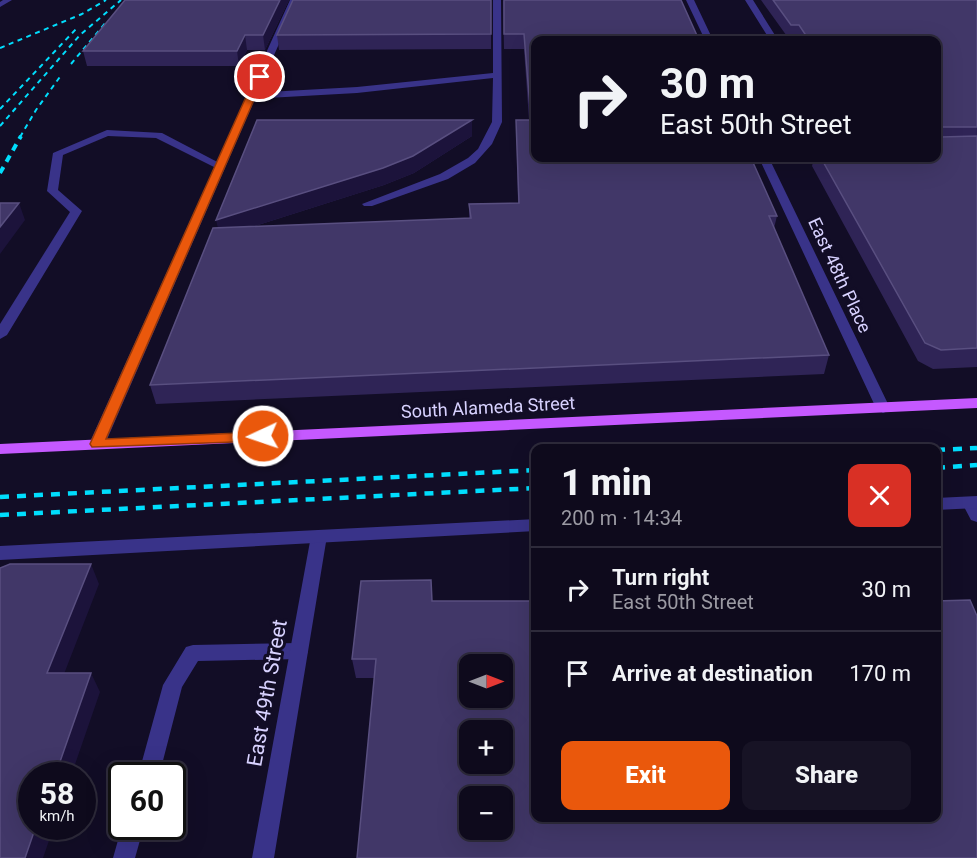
<!DOCTYPE html>
<meta charset="utf-8">
<style>
body{margin:0;font-family:Roboto,sans-serif;background:#171325;color:#f1f3f6;height:100vh;display:flex;flex-direction:column;font-size:22px;white-space:nowrap}
*{box-sizing:border-box;margin:0}
p{font-size:20px;color:#9b9aa3}
.icon{flex:none;width:33px;height:33px;fill:none;stroke:currentColor;stroke-width:2;stroke-linecap:round;stroke-linejoin:round}
.map{position:relative;flex:1;overflow:hidden}
.drawer{position:absolute;left:531px;top:444px;width:410px;height:378px;display:flex;flex-direction:column;background:#0e0a1c;border-radius:12px;box-shadow:0 6px 24px #0002,0 0 0 2px #2e2b3b}
.drawer>*{flex:none}
.banner{position:absolute;left:531px;top:36px;width:410px;height:126px;border-radius:12px;box-shadow:0 6px 24px #0002,0 0 0 2px #2e2b3b;background:#0e0a1c;color:#f1f3f6;overflow:hidden}
.needle{width:39px;rotate:90deg}
.buttons{position:absolute;left:459px;top:654px;display:grid;gap:12px}
.buttons a{display:grid;place-items:center;width:54px;height:54px;border-radius:12px;background:#0e0a1c;box-shadow:0 6px 24px #0002,0 0 0 2px #2e2b3b;font-size:30px}
.speed{position:absolute;left:18px;top:762px;display:flex;gap:12px;font-size:30px;font-weight:700;text-align:center}
.speed>*{display:grid;place-content:center;width:78px;height:78px;border-radius:50%;background:#0e0a1c;box-shadow:0 6px 24px #0002,0 0 0 2px #2e2b3b;line-height:1}
.speed small{font-size:15px;font-weight:400}
.speed .limit{border:3px solid #111;border-radius:9px;background:#fff;color:#111}
.pin{position:absolute;display:grid;place-items:center;width:51px;height:51px;color:#fff;margin:-26px;border:3px solid #fff;border-radius:50%;box-shadow:0 2px 6px #0007}
.me{position:absolute;width:66px;margin:-33px;rotate:267deg;stroke-linejoin:round;filter:drop-shadow(0 0 4px #0008)}
.turn{display:flex;align-items:center;gap:21px;height:126px;padding:0 30px;font-size:27px}
.turn .icon{width:78px;height:78px;stroke-width:2.5}
.turn b{display:block;font-size:42px;line-height:51px}
.round{display:grid;place-items:center;flex:none;width:63px;height:63px;border-radius:12px;background:#171325}
.head{display:flex;align-items:center;justify-content:space-between;height:102px;padding:0 30px}
h1{font-size:36px;font-weight:800;line-height:45px}
.button{display:flex;gap:12px;margin-top:auto;padding:12px 30px}
.button a{flex:1;height:69px;border-radius:12px;background:#ea580c;color:#fff;font-size:24px;font-weight:800;line-height:69px;text-align:center}
.button a+a{background:#171325;color:#f1f3f6}
ul{padding:0;list-style:none}
li{display:flex;align-items:center;gap:18px;height:84px;padding:0 30px;border-top:2px solid #2e2b3b}
li div{flex:1}
li b{display:block;font-size:22px}
li em{font-style:normal}
.map>svg:first-child{display:block}
</style>
<div class="map">
<svg width="977" height="858" viewBox="0 0 977 858">
<rect width="100%" height="100%" fill="#120d26"/>
<g fill="none" stroke-linecap="round" stroke-linejoin="round">
<path fill="#393389" fill-rule="evenodd" d="M3,0H12L0,7V2Z
M493,0H501L502,122L492,144L475,163L448,179L372,206H364L362,204L440,174L468,158L478,149L492,122L493,78L357,93L251,99L246,96L251,93L357,87L493,73Z
M745,0H753L778,40H770Z
M107,130L162,133L225,166L216,168L156,138L108,136L63,155L58,190L82,211L7,335L0,339V324L70,212L47,191L53,153Z
M970,497L977,501V522L971,520L962,503L964,499Z
M299,643L306,645L308,651L306,657L299,659L198,661L182,687L159,776H138L163,685L186,647L193,645Z
M122,826H144L135,858H113Z"/>
<path fill="#393389" fill-rule="evenodd" d="M290,0H298L105,444L102,448H92L89,444Z
M686,0H694L713,40H705Z
M759,158H769L890,408L888,411L883,413L876,408Z
M319,530L325,532L327,536L274,858H252L311,536L313,532Z"/>
<path fill="#393389" fill-rule="evenodd" d="M977,496V508L936,510V498Z
M536,519V531L0,560V546Z"/>
<path fill="#c559ff" fill-rule="evenodd" d="M977,398V408L0,454V444Z"/>
<path stroke="#00ddfd" stroke-width="2" stroke-dasharray="5 4.5" stroke-linecap="butt" d="M0,48L82,14L106,0
M71,64L107,21
M0,109L78,27
M0,126L80,35L121,0
M20,137L36,110L62,74"/>
<path stroke="#00ddfd" stroke-width="4" stroke-dasharray="7 6" stroke-linecap="butt" d="M0,173L21,136"/>
<path stroke="#00ddfd" stroke-width="4.5" stroke-dasharray="9 8" stroke-linecap="butt" d="M936,450L977,448
M936,468L977,465
M0,497L536,470
M0,515L536,488"/>
</g>
<path fill="#2f2456" d="M125,0H289L265,50H247L239,66H87L83,51Z
M491,0V49L279,50L277,35Z
M503,0L777,216L774,228L829,355L824,374L156,404L150,385L218,227L472,120V136L414,173L384,185L255,226L469,219V204L518,203L516,120H529L524,49H504Z
M761,0H977V367L933,369L918,361L812,166L814,158H936V40H797L796,39H789Z
M431,580L374,678H356L352,659Z"/>
<path fill="#1c133b" d="M280,0H289L265,50L263,35Z
M245,35L247,50L239,66L237,51Z
M472,120V136L414,173L384,185L220,237L216,220Z
M19,203L25,220L0,254V227Z
M91,564L99,584L57,692L47,673Z
M91,673L100,692L71,776H55Z
M36,826H54L43,858H25Z"/>
<path fill="#413768" stroke="#594f80" stroke-width="1.5" fill-rule="evenodd" d="M125,0H280L263,35H245L237,51H83Z
M293,0H491V34L277,35Z
M504,0H681L699,40H536V158H751L777,216H769L829,355L150,385L213,228L471,218L469,204L519,203L516,120H531L524,34H504Z
M773,0H977V127H941L939,129L941,137L977,136V348L941,350L925,343L821,158H936V40H809L799,25H791Z
M257,120H472L413,156L383,168L216,220Z
M0,203H19L0,227Z
M10,564H91L47,673H91L55,776H32V826H36L25,858H0V568Z
M431,580L432,601H536V818H936V601L970,600L977,616V858H357L376,659H352L361,581ZM470,664H502V698H470ZM470,730H502V764H470ZM470,796H502V830H470Z"/>
<path fill="#ea580c" stroke="#983908" stroke-width="1.5" d="M260,74L264,77L106,439L263,432L270,436L263,441L92,447L90,444L255,77Z"/>
<g text-anchor="middle" dominant-baseline="central" stroke-width="6" stroke-linejoin="round" paint-order="stroke">
<g font-size="18" fill="#d8d2ff" stroke="#120d26">
<text transform="translate(840 275) rotate(65)">East 48th Place</text>
<text transform="translate(488 407) rotate(-3)">South Alameda Street</text>
</g>
<g font-size="21" fill="#d8d2ff" stroke="#120d26">
<text transform="translate(267 693) rotate(-80)">East 49th Street</text>
</g>
</g>
</svg>
<div class="buttons">
<a><svg class="needle" viewBox="-14 -14 28 28"><path d="M0-13l5 13h-10z" fill="#e53935"/><path d="M0 13l5-13h-10z" fill="#9b9aa3"/></svg></a>
<a>+</a>
<a>−</a>
</div>
<div class="speed"><div>58<small>km/h</small></div><div class="limit">60</div></div>
<div class="pin" style="left:260px;top:77px;background:#d93025"><svg class="icon" aria-label="arrive" viewBox="0 0 24 24"><path d="M6 21V4h12l-3 4 3 4H6"/></svg></div>
<svg class="me" style="left:263px;top:436px" viewBox="-20 -20 40 40"><circle r="17" fill="#ea580c" stroke="#fff" stroke-width="3"/><path d="M0-11L8 9 0 5-8 9z" fill="#fff"/></svg>
<div class="banner">
<div class="turn"><svg class="icon" aria-label="right" viewBox="0 0 24 24"><path d="M7 20v-9h11M14 6l5 5-5 5"/></svg><div><b>30 m</b>East 50th Street</div></div>
</div>
<section class="drawer">
<div class="head"><div><h1>1 min</h1><p>200 m · 14:34</p></div><a class="round" style="background:#d93025;color:#fff"><svg class="icon" aria-label="close" viewBox="0 0 24 24"><path d="M6 6l12 12M18 6L6 18"/></svg></a></div>
<ul>
<li><svg class="icon" aria-label="right" viewBox="0 0 24 24"><path d="M7 20v-9h11M14 6l5 5-5 5"/></svg><div><b>Turn right</b><p>East 50th Street</p></div><em>30 m</em></li>
<li><svg class="icon" aria-label="arrive" viewBox="0 0 24 24"><path d="M6 21V4h12l-3 4 3 4H6"/></svg><div><b>Arrive at destination</b></div><em>170 m</em></li>
</ul>
<div class="button"><a>Exit</a><a>Share</a></div>
</section>
</div>
